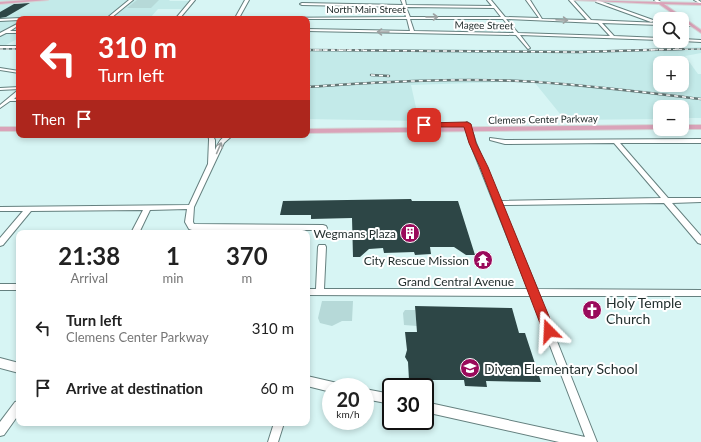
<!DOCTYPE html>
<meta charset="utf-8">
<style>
body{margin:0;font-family:Lato,sans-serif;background:#f6f6f6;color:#222;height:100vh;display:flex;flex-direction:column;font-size:15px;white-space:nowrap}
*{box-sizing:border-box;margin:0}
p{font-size:13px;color:#767676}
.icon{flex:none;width:22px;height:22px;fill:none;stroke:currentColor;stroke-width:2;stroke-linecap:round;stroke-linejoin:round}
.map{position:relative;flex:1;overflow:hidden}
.panel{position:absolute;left:16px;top:230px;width:294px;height:196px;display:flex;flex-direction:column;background:#fff;border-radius:8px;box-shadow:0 2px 6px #0003}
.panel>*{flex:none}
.banner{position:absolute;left:16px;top:16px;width:294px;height:122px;border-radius:8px;box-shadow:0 2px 6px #0003;background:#d93025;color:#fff;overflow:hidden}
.controls{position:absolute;left:653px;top:12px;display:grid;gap:8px}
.controls a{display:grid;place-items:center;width:36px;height:36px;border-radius:8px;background:#fff;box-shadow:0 2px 6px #0003;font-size:20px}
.speed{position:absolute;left:322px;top:378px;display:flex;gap:8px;font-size:20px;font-weight:700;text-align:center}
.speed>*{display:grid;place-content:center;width:52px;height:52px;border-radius:50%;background:#fff;box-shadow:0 2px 6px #0003;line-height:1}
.speed small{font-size:10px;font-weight:400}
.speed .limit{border:2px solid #111;border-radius:6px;background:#fff;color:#111}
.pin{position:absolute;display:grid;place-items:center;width:34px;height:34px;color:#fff;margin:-17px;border-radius:8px;box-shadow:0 2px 6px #0006}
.me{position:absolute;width:44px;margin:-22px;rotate:339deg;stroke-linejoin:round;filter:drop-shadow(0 0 3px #0008)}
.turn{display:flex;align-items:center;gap:14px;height:84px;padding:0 16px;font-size:18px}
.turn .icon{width:52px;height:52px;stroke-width:2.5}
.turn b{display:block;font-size:28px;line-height:34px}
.then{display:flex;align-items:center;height:38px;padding:0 16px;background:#0003;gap:8px;font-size:15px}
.eta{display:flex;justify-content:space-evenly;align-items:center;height:68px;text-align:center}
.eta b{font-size:24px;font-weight:700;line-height:28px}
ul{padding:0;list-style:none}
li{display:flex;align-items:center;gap:12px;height:60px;padding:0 16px}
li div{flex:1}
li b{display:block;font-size:15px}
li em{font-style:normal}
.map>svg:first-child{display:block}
</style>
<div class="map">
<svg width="701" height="442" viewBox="0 0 701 442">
<rect width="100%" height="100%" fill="#d7f5f4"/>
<path fill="#c3eae9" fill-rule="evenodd" d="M0,0H170L169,1H190L182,9H158L150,18L19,19V38L4,46H0Z
M701,47V53L685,56L698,74H701V118H682V107H660V119L565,120L535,83L504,82L411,85L419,121L307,119V49L623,50ZM660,63H682V85H660Z"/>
<path fill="#b6d9d8" d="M137,0H159L151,8H127Z
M322,301H353L352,321H342L332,326L320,323L318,318Z
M405,310H415L417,326L404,325L403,313Z"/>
<path fill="#2d4646" d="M30,3L6,17L0,18V12L14,4Z
M411,199L412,201H458L475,255H466L454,247H430L431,254L415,255L414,252L384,253L383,248L369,249L360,257H353L352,218L311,219V215H280L283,201Z
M415,306L512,308L519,333H525L541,382L486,381L487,387L465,386L464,380H409L408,362L405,357L407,350L405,332H417Z"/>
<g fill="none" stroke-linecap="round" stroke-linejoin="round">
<defs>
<path id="minor" d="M129,0H133L111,18H176L191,0H195L180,18H235L245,0H249L239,18L406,17L403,7L302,5L300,4L302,3L403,5L401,0H405L406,5L492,6L487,0H491L505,17L539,18L526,0H530L542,19L587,20L569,0H573L591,20L660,23V25L602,23L614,36L660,38V40L520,35L530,48L528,49L516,35L307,31V29L410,31L407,19H69L71,18H107ZM406,7L494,8L501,17H410ZM410,19H503L514,33L414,31ZM506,19L598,23L610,36L518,33Z
M597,0L653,20L654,21L651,22L596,2Z
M654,0H658L662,3L659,4Z
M694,0H698L701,2V4Z
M20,18L19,20L0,21V19Z
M19,23V25L10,31H19V33H6L0,36V33Z
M682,23L693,25L691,26L682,25Z
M682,39L701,40V42L682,41Z
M0,46H19V48H0Z
M0,68L19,71V73L0,70Z
M19,87V89L0,90V88Z
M17,91H19V94L14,99H19V101H10L0,108V105Z
M467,122L470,124L476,143L500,201L661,198L614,143L505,144L490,140V138L505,140L701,139V143H620L668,198H701V202L672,203L701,236V244L698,243L664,203L502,205L537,289L701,290V296H539L597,442H559L425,412V402L585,437L531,296L307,295V289H316L318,247L319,245H325L326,247L324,289H528L470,143L464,124Z
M204,135L213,136L215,140V150C220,140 222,135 233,135L224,143L194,207L193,222L194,224L323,225L326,226L327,228L326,230H192L189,229L185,222L187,209L150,210L139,233H131L143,210L31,211L3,245L0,246V238L23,211H0V207L189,205L208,164L209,140V138Z
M0,284H19V290H0Z
M0,358L19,363V373L0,368Z
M307,376L333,382L337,383L338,387H331V392L307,386Z
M365,389L391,394V404L365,399Z
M19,401V414L4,435L0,436V422L15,402Z
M274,423H284L278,442H268Z"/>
<path id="major" d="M28,0H48L0,4V2Z
M572,0L701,3V5L664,4L701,30V33L659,4Z
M660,125V129L307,133V129Z
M682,125H701V129H682Z
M0,127H19V131H0Z"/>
</defs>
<use href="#minor" stroke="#65807f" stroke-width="2"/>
<use href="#major" stroke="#d3d5d5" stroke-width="2"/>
<use href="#minor" fill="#fff" fill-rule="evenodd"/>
<use href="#major" fill="#daa3b9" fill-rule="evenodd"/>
<defs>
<path id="rail-far1" d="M0,49H19
M307,50H366
M643,50L701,49"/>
<path id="rail" d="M307,50L579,52L683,49
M371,75L389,76
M307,87C378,82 449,78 520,81C580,84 641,92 701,99"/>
</defs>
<use href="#rail-far1" stroke="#647675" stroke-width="1.5"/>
<use href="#rail" stroke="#647675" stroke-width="2.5"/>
<use href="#rail-far1" stroke="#fff" stroke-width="1" stroke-dasharray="3" stroke-linecap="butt"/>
<use href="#rail" stroke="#fff" stroke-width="1.5" stroke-dasharray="4" stroke-linecap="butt"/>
</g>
<defs><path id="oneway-shaft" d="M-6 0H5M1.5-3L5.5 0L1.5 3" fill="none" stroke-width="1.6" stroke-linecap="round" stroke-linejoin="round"/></defs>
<g stroke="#9ca1a1">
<use href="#oneway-shaft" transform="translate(432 17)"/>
<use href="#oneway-shaft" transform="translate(562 20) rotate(2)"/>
<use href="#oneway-shaft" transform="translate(383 32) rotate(-179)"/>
<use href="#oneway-shaft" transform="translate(219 148) rotate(-66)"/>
</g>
<path fill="#d93025" stroke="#8d1f18" d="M467,122L471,124L476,143L488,167L555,331L553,335L549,336L545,335L543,331L480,167L469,143L464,127H424L420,125L424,123Z"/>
<defs>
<symbol id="building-disc" viewBox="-11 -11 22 22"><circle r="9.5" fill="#9a0a5b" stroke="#fff"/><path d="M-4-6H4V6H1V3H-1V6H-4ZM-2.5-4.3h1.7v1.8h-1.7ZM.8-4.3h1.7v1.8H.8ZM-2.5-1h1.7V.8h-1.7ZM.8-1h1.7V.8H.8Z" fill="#fff"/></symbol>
<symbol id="temple-disc" viewBox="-11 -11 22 22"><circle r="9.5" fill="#9a0a5b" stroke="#fff"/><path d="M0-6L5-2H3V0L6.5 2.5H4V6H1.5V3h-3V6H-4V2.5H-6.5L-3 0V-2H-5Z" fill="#fff"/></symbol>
<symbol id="church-disc" viewBox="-11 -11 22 22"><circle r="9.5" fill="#9a0a5b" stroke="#fff"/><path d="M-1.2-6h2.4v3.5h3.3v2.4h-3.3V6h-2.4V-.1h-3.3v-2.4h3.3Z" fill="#fff"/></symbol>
<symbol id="school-disc" viewBox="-11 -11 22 22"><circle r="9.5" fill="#9a0a5b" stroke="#fff"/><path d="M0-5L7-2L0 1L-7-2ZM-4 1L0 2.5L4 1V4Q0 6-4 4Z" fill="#fff"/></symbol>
</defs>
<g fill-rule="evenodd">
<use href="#building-disc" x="399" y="222" width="22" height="22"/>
<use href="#temple-disc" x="472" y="249" width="22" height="22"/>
<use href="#church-disc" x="581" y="299" width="22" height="22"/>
<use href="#school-disc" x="459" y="357" width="22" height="22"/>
</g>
<g text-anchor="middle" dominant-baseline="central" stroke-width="4" stroke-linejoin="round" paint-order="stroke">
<g font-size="10" fill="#232f2e" stroke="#fff">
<text x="366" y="9">North Main Street</text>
<text transform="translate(484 25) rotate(1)">Magee Street</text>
<text transform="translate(543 119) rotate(-1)">Clemens Center Parkway</text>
</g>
<g font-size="12" fill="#232f2e" stroke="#fff" text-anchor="end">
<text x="396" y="233">Wegmans Plaza</text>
<text x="469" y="260">City Rescue Mission</text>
</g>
<g font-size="12" fill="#232f2e" stroke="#fff">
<text x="456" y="281">Grand Central Avenue</text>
</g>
<g font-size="14" fill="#232f2e" stroke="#fff" text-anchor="start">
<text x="606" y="302">Holy Temple<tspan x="606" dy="16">Church</tspan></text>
<text x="484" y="368">Diven Elementary School</text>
</g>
</g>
</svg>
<div class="controls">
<a><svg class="icon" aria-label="search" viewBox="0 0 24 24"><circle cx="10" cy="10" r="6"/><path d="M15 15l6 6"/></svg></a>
<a>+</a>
<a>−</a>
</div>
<div class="speed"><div>20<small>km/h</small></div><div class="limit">30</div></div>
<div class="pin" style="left:424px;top:125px;background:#d93025"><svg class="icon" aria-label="arrive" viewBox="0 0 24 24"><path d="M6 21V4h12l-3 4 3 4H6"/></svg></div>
<svg class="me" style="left:549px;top:331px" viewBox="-20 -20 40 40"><path d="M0-17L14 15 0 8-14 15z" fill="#d93025" stroke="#fff" stroke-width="4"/></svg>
<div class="banner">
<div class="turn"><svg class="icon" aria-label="left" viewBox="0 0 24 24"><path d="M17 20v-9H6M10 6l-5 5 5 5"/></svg><div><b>310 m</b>Turn left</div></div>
<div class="then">Then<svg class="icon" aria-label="arrive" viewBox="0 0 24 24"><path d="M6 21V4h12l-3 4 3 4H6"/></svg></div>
</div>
<section class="panel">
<div class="eta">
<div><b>21:38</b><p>Arrival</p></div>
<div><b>1</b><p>min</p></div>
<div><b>370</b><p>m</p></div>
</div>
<ul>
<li><svg class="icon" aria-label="left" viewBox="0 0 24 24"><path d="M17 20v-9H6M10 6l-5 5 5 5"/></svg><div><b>Turn left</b><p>Clemens Center Parkway</p></div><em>310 m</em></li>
<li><svg class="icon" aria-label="arrive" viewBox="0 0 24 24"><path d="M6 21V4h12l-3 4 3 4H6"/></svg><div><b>Arrive at destination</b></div><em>60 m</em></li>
</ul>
</section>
</div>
